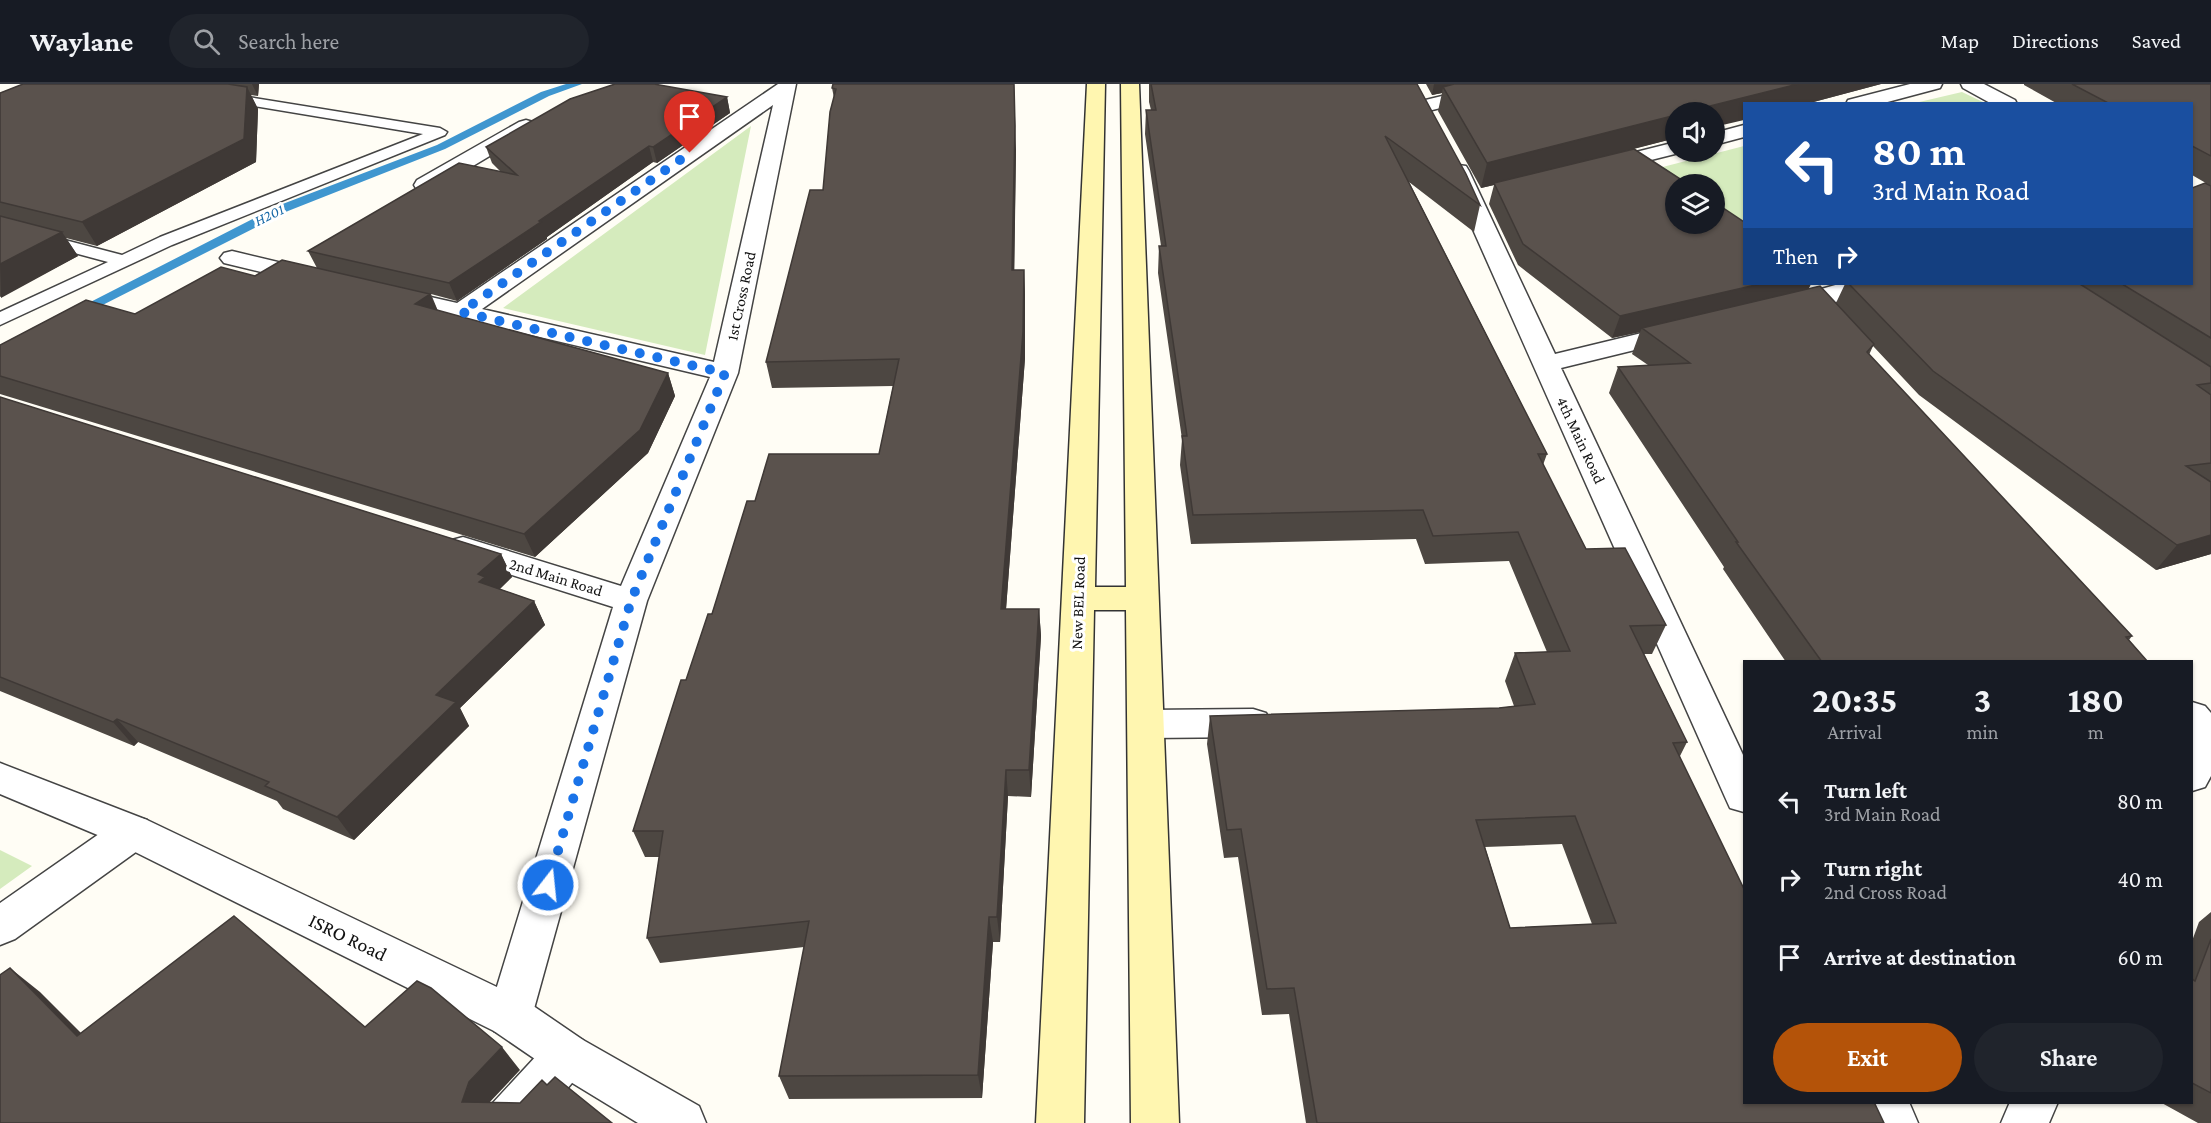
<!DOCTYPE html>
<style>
body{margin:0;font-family:"Crimson Pro",serif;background:#20242c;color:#f1f3f6;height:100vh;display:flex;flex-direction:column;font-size:22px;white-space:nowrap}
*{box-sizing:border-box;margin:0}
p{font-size:20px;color:#9ea1a6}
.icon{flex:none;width:33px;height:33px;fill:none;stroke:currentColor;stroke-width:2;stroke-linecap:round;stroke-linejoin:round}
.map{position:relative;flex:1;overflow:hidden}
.details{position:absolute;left:1743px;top:576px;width:450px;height:444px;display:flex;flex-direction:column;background:#171b24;border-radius:0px;box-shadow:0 2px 4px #0004}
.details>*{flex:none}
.hud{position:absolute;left:1743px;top:18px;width:450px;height:183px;border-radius:0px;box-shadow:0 2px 4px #0004;background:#1a4fa0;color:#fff;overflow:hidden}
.controls{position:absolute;left:1665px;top:18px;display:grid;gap:12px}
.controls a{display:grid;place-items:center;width:60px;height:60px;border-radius:50%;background:#171b24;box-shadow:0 2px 4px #0004;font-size:30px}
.pin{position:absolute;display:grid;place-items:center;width:51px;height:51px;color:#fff;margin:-62px -26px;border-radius:50% 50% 50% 0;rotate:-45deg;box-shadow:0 0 6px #0007}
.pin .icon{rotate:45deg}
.me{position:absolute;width:66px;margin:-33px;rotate:16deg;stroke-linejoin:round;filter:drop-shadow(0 0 4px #0008)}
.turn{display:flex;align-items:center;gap:21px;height:126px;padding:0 30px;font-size:27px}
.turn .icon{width:78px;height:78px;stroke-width:2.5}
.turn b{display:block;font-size:42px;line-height:51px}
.then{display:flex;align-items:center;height:57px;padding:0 30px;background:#0003;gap:12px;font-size:22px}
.eta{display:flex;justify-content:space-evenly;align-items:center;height:102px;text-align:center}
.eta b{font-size:36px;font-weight:700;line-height:42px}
.button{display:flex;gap:12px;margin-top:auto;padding:12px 30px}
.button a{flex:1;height:69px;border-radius:36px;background:#b45309;color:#fff;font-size:24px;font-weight:700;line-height:69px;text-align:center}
.button a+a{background:#20242c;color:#f1f3f6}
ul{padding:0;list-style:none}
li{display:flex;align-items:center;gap:18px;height:78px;padding:0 30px}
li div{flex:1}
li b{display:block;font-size:22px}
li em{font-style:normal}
header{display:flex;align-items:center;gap:36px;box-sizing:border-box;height:84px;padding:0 30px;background:#171b24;border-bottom:2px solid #363941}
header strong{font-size:28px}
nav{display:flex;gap:33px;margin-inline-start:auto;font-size:21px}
.search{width:420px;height:54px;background:#20242c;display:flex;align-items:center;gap:15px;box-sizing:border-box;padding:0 21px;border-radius:33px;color:#9ea1a6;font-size:22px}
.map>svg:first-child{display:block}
</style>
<header>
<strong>Waylane</strong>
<div class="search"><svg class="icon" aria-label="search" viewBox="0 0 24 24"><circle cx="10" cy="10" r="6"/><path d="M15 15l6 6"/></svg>Search here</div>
<nav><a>Map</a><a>Directions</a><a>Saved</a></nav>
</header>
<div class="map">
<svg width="2211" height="1039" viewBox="0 0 2211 1039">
<rect width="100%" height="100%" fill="#fffdf5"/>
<path fill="#d5ebbd" d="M1962,8L1985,19H1915Z
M751,42L705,271L503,224Z
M1744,62V143L1715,125L1714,100H1676L1651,86Z
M0,766L32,782L0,805Z"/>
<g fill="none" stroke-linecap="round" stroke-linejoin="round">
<path fill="#3f96cf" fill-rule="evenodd" d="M566,0H582L549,12L445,65L288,127L79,233H69L67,230L280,121L437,61L541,8Z"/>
<defs>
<path id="service" d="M223,9L440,44L447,48L445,51L172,161L0,241V228L108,178L0,149V139L122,171L160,153L423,50L218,16L216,13L218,10Z"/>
<path id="minor" d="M778,0H796L738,289L647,517L532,932L526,947L510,953L494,947L488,932L613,523L452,472L447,464L452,456L463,453L621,502L710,293L382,216L379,211L382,206L391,204L457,219ZM773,21L714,278L482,225Z
M1492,0H1525L1523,4L1424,28L1417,26L1414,22L1417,18Z
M1910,0H1942L1940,4L1880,20H1846L1848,16Z
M1961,0H1984L2015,16L2017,20H1992L1963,4Z
M526,36L533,38L536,42L533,46L433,106L425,108L417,106L414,101L417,96L519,38Z
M1744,41V53L1714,61V49Z
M1676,58V68H1683L1603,88L1596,86L1592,82L1596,78Z
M1458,81L1466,82L1469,87L1555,270L1679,240L1688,243L1692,248L1688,253L1561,284L1744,673V728L1730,724L1725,713L1447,87L1450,82Z
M232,167L324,189L327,194L324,199L315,201L224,179L220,174L224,169Z
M1839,200H1873L1870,205C1845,214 1800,235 1775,228L1772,223L1775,218Z
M2192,618L2205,622L2211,629V692L2205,703L2192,707Z
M1253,625L1266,629L1271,639L1266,649L1253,653L1147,654L1134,650L1129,640L1134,630L1147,626Z
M133,732L147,736L153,748L147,760L15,855L0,861V819L119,736Z
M567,949L583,956L590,971L583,986L538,1039H483L490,1022L551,956Z
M1862,1018H1909L1918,1039H1870Z
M2010,1018H2058L2049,1039H2001Z"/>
<path id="tertiary" d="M0,679L147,736L526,917L583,956L699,1022L706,1039H638L551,986L494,947L119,760L0,710Z"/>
<path id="secondary" d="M1087,0H1105L1095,503H1126L1121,0H1139L1179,1039H1131L1126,526H1094L1084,1039H1036Z"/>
</defs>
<use href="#service" stroke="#444" stroke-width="3"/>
<use href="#minor" stroke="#444" stroke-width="3"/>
<use href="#tertiary" stroke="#444" stroke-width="3"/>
<use href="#secondary" stroke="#333" stroke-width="3"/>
<use href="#service" fill="#fff" fill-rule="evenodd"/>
<use href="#minor" fill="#fff" fill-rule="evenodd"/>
<use href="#tertiary" fill="#fff" fill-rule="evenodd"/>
<use href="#secondary" fill="#fff6b0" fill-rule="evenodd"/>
</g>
<path fill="#4d4742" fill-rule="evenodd" d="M23,0H259L258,12L251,11L258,25L256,78L97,162L66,154L78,172L0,213V9Z
M1149,0H1417L1480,121L1474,148L1409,98L1547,370L1543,381L1586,465L1666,541L1652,570H1644L1687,658L1680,672L1744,1018L1884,1039H1306L1289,930L1262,931L1238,773L1224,774L1207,660L1210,632L1499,624L1514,622L1505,597L1515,569L1547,568L1509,477L1425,480L1416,455L1191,460L1180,381L1182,355L1158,189L1159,162H1161L1145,50L1146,26H1151L1149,18ZM1562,760L1592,840L1510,844L1485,763Z
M1426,0H1881L1806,20H1744L1676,28V54L1624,67L1811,200L1808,205L1836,219L1845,200H2192L2211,102V470L2156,486L1919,311L1873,262L1869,271L2132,552L2129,556L2148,578H1786L1723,485L1724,483L1609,309L1618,283L1648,281L1632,270L1640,248L1612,254L1518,181L1489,120L1494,101L1481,104L1438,27L1442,9L1432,11Z
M2024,0H2211V102L2192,91V20H2058L2024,1Z
M832,4L1016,65L1014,186H1024L1025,211V274L1006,525H1039L1041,552L1031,713L1008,712L1000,858H993L982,1014L789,1015L779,992L804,863L660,879L647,854L659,773H645L633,747L686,596L755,417L879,370L893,302L772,304L766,278L823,106L834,14Z
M727,13L730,29L657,79L653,78L547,153V155L457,217L431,210L438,227L668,289L675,312L648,369L535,473L0,310V261L135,230L255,192L317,184L308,167L501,88L492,79L486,63Z
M0,313L501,470L512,493L500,505L534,517L545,541L460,624L469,642L354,756L283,725L277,717L138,658L134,662L0,607Z
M2211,828V1039H2198L2160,1018H2192V857L2199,838Z"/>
<path fill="#3f3936" d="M252,0H259L258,12Z
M1014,0L1016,65L1014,211L1012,186Z
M1434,0H1482L1443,3L1442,9L1432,11Z
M1798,0H1881L1806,20H1744V36L1714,43V28H1686Z
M247,3L258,25L256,78L97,162L82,138Z
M727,13L730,29L657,79L653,63Z
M1676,31V54L1495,101L1494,99V101L1481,104L1487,79Z
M649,62L653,78L547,153V155L457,217L449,199Z
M62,148L78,172L1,214L0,180Z
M1024,186L1025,211V274L1004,552L1001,525Z
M1760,200H1811L1807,208L1642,244L1640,248L1612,254L1620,232Z
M430,210L440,232L415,220Z
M668,289L675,312L648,369L535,473L524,450Z
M2211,451V470L2156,486L2177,461Z
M501,470L512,493L494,510L479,498L478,490Z
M534,517L545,541L460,624L469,642L354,756L337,733L436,611Z
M1039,525L1041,552L1031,713L1029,686Z
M117,635L138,658L134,662L113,638Z
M1006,686L1008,712L1000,858L997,833Z
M989,833L993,858L982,1014L978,991Z
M10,884L40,908L107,975L77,952Z
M502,963L520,986L488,1020L462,1018L469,998Z"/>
<path fill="#5a524d" stroke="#3f3936" stroke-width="1.5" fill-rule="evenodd" d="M23,0H228L247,3L244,55L82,138L0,118V9Z
M615,0H654L727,13L653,63L649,62L539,137L541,138L449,199L308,167L459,79L517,91L486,63L570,15Z
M833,0H1014L1015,42L1012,186H1024L1023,248L1001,525H1039L1029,686H1006L997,833H989L978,991L779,992L809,837L647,854L663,747H633L681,596H686L708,530H712L747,417H755L769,370H879L899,275L766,278L810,106H823L830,28L836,5L832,4Z
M1151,0H1417L1466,90L1480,121L1385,52L1547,370H1538L1586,465L1625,464L1666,541L1630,542L1687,658L1673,659L1744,805V1018H1874L1884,1039H1317L1294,904L1267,905L1241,745L1227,746L1210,632L1499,624L1535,620L1515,569L1570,567L1518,448L1433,452L1423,426L1193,431L1182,352H1187L1159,162H1166L1146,26H1156ZM1575,732L1616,839L1510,844L1476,736Z
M1454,0H1798L1686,28H1676V31L1487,79L1443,3Z
M2072,0H2211V72L2192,62V20H2110Z
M1634,65L1688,100H1676V140H1714V118L1744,138V200H1760L1620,232L1523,160L1494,99Z
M2205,99L2211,102V254L2122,200H2192V104Z
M0,132L62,148L0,180Z
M282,176L430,210L415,220L668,289L640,346L524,450L0,292V261L86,216L135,230L221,183L255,192Z
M1849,200H2080L2211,283V299L2197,301L2211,311V379L2186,382L2211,398V451L2177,461L1933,287Z
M1820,202L1874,260L1867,268L2132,552L2126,553L2148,578H1822L1736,458H1738L1618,283L1690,279L1642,244Z
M0,313L501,470L478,490L485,493L479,498L534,517L436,611L456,618L337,733L265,702L269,698L117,635L113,638L0,593Z
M234,832L365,943L417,897L431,904L502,963L469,998L462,1018L520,1019L542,996L547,1001L555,993L612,1039H0V891L10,884L77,952Z
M2211,855V1009L2192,999V895L2195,897Z"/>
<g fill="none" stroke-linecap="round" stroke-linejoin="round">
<path stroke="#1a73e8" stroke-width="10" stroke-dasharray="0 18" d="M548,801L631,517L725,289L461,228L690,69"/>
</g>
<g text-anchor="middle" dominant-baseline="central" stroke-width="6" stroke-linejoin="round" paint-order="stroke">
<g font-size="15" font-style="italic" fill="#1768a6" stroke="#fff">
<text transform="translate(269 131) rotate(-26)">H201</text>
</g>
<g font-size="16" fill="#111" stroke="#fff">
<text transform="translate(741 212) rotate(-78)">1st Cross Road</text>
<text transform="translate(1581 356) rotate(65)">4th Main Road</text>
<text transform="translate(556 493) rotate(17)">2nd Main Road</text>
<text transform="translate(1078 519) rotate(-88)">New BEL Road</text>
</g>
<g font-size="20" fill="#111" stroke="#fff">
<text transform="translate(348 853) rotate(26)">ISRO Road</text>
</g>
</g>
</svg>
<div class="controls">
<a><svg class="icon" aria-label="sound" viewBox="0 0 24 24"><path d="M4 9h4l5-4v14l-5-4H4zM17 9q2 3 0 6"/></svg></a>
<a><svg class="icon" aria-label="layers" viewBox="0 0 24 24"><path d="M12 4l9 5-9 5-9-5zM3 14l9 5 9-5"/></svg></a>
</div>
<div class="pin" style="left:690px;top:69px;background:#d93025"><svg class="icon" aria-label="arrive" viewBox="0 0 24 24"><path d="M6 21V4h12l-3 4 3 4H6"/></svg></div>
<svg class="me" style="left:548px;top:801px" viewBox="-20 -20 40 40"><circle r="17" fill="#1a73e8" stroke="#fff" stroke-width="3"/><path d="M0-11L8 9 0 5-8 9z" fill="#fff"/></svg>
<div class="hud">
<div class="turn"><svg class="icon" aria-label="left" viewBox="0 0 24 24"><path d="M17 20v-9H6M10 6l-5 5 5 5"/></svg><div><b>80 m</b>3rd Main Road</div></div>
<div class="then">Then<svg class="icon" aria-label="right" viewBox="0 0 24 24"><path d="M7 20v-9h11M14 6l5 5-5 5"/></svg></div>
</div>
<section class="details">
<div class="eta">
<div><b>20:35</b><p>Arrival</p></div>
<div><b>3</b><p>min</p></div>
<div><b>180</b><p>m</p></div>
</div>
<ul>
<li><svg class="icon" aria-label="left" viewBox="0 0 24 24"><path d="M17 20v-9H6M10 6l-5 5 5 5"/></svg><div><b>Turn left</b><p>3rd Main Road</p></div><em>80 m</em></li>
<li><svg class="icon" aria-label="right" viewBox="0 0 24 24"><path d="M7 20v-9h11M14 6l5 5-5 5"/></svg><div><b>Turn right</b><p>2nd Cross Road</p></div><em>40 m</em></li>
<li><svg class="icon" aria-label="arrive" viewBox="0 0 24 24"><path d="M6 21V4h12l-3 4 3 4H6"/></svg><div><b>Arrive at destination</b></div><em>60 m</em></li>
</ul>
<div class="button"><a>Exit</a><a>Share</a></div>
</section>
</div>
